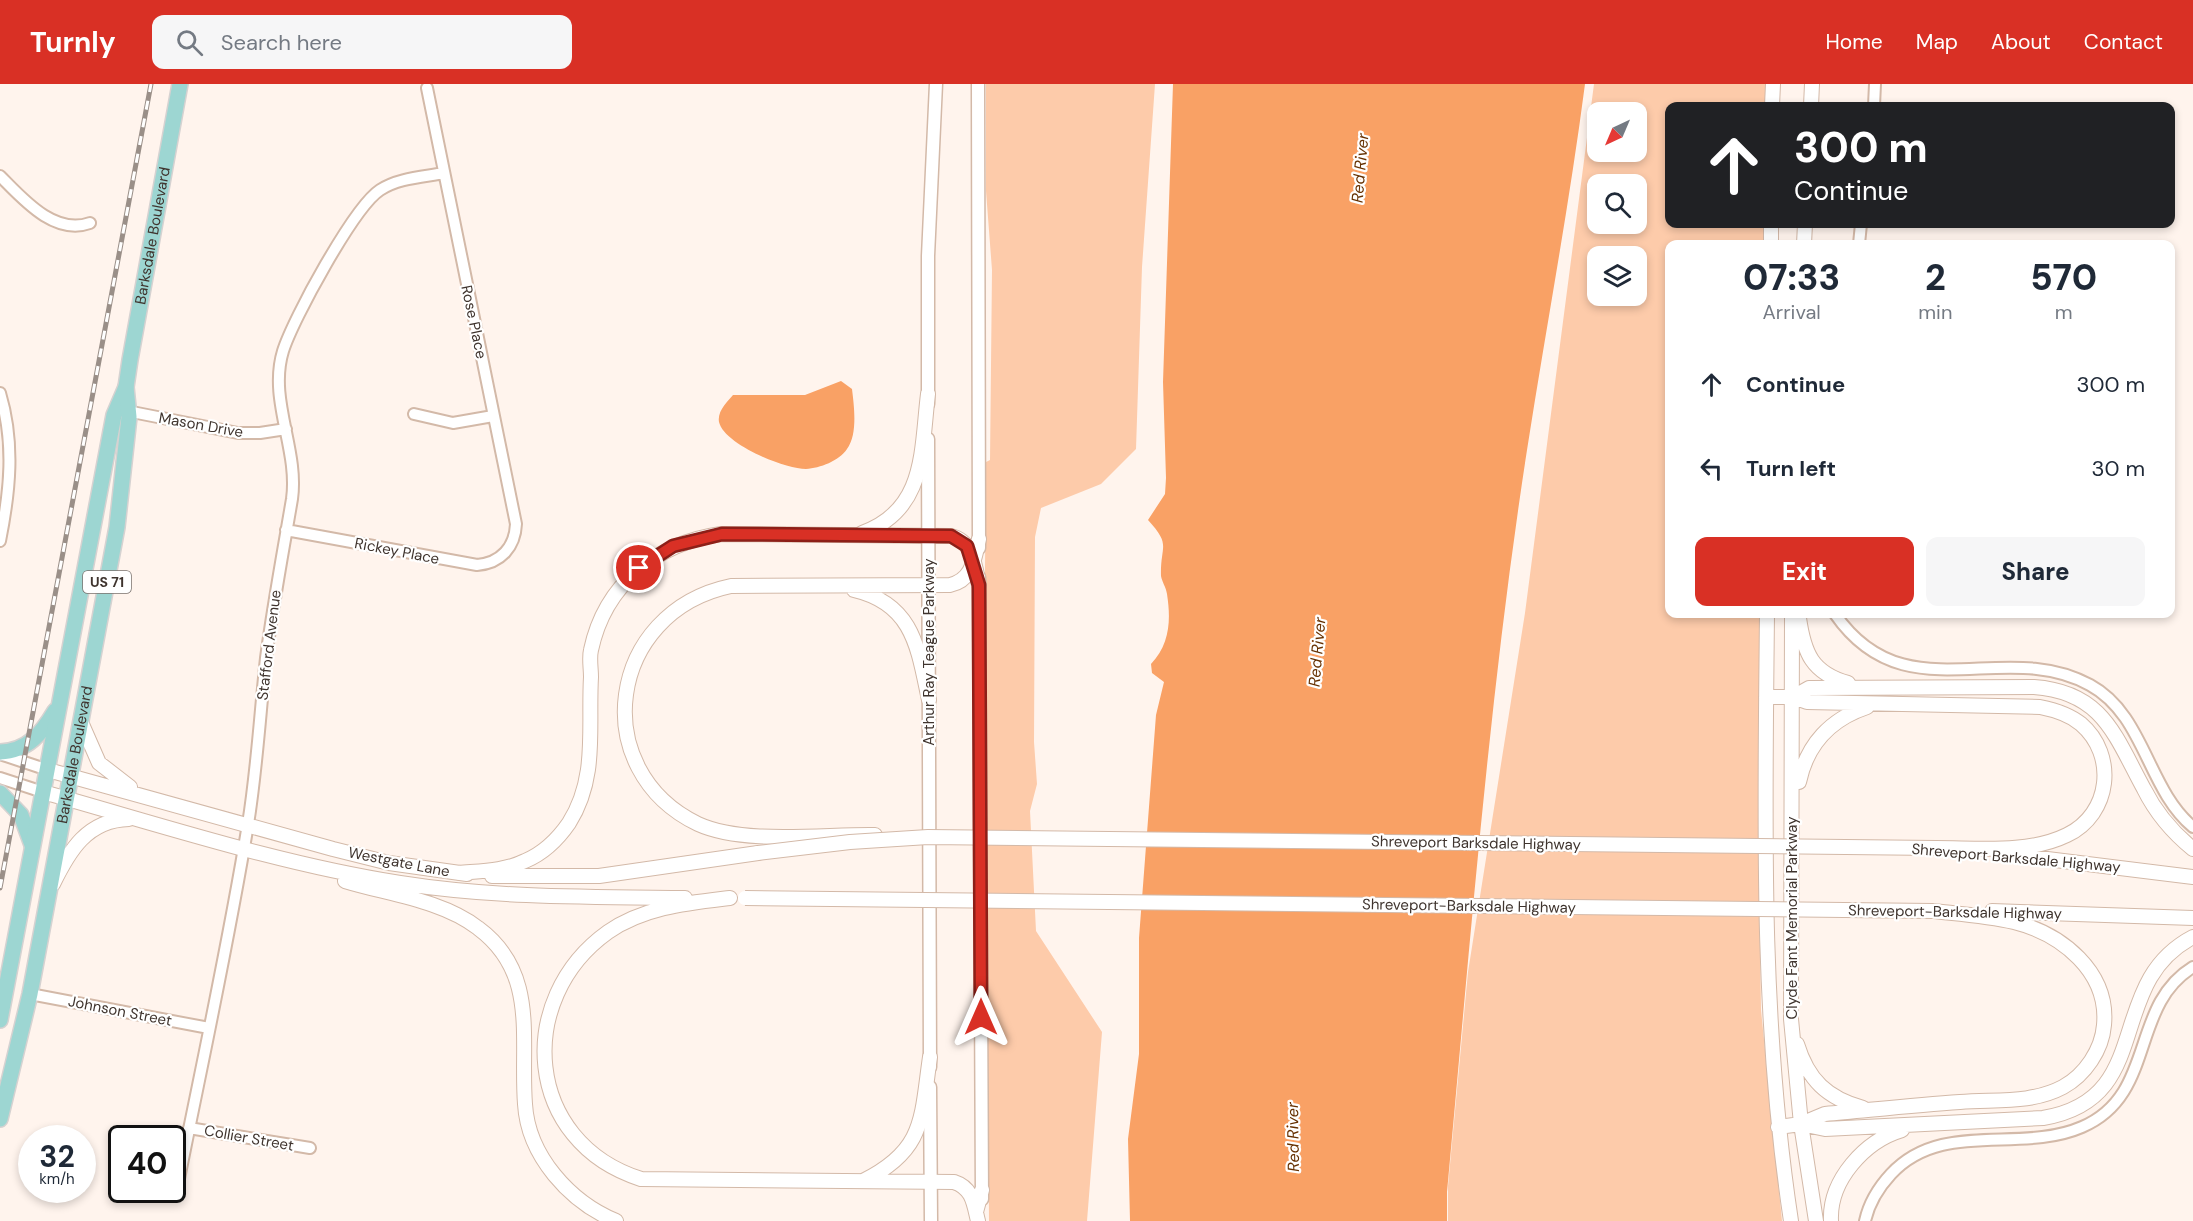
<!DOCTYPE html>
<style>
body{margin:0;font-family:"DM Sans",sans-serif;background:#f6f6f7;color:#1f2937;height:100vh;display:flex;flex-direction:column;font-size:22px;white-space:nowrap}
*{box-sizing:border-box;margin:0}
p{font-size:20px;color:#747a83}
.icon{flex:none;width:33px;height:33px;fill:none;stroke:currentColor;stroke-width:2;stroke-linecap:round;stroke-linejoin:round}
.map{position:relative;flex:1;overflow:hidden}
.details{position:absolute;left:1665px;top:156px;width:510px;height:378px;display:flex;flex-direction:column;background:#fff;border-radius:12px;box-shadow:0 3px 9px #0003}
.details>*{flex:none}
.hud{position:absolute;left:1665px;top:18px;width:510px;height:126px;border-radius:12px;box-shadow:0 3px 9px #0003;background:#202124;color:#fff;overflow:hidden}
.needle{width:39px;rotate:224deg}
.fabs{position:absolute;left:1587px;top:18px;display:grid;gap:12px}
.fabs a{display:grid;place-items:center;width:60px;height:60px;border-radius:12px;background:#fff;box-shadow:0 3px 9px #0003;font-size:30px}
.speed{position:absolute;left:18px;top:1041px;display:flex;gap:12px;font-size:30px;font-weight:700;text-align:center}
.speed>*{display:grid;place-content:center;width:78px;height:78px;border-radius:50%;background:#fff;box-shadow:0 3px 9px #0003;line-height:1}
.speed small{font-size:15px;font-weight:400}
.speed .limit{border:3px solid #111;border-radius:9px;background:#fff;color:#111}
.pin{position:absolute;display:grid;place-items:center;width:51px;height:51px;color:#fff;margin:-26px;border:3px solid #fff;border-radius:50%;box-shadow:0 2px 6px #0007}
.me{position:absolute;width:66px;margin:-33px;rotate:0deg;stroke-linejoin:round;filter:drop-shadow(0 0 4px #0008)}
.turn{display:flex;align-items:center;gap:21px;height:126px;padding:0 30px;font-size:27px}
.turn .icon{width:78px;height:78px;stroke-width:2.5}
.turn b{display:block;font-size:42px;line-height:51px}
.eta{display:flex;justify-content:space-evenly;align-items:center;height:102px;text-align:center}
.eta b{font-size:36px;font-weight:800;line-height:42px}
.button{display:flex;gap:12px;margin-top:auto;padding:12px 30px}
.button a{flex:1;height:69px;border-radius:12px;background:#d93025;color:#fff;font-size:24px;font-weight:800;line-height:69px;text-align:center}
.button a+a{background:#f6f6f7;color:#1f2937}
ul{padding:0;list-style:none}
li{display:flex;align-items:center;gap:18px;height:84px;padding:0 30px}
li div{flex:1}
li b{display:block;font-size:22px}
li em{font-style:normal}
header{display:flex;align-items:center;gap:36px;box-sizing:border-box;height:84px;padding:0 30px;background:#d93025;color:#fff}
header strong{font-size:28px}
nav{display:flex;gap:33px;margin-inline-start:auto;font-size:21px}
.search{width:420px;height:54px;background:#f6f6f7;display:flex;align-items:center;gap:15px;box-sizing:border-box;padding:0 21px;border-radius:12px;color:#747a83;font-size:22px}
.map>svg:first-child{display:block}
</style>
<header>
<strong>Turnly</strong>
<div class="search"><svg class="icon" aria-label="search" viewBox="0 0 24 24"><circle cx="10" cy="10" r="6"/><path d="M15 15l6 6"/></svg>Search here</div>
<nav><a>Home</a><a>Map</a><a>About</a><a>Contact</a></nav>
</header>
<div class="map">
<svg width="2193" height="1137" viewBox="0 0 2193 1137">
<rect width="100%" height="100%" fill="#fff4ed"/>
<path fill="#fdcbaa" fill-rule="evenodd" d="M986,0H1155L1142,183L1136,365L1101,400L1041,424L1035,453L1034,658L1037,700L1030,727L1036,847L1102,948L1087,1137H989L985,484L986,378L990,376L992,186L986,107Z
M1594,0H1767V22H1670V140H1765V160H1670V530H1761L1758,748L1761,926L1782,1137H1448V1102L1468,888L1525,529ZM1598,28H1636V68H1598ZM1598,100H1636V140H1598ZM1598,172H1636V212H1598Z"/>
<path fill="#f9a165" d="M1173,0H1585C1569,123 1546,244 1527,366C1489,612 1470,861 1447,1108V1137H1130L1128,1055L1139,970V854L1156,631L1164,598L1152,589L1151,580C1170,560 1171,536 1167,510C1166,503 1162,498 1161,492C1160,461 1172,462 1148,436L1165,410L1166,394L1163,298Z
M841,297L852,305C854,322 858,350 847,365C839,377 820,384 806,385C784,385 724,360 719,338C717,327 728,317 733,311H805Z"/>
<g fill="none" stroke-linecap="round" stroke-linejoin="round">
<defs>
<path id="minor" d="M1874,22L1875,0
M0,92C22,114 54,152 90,139
M1859,160L1861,140
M0,309C15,359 10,407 0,457
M122,326L238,349H260L286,345
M414,330L453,339L493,332
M286,446L477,481C501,479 515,463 516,440L427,4
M1835,530C1905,631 2003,553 2090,601C2145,631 2147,705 2193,743
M0,670L48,686
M0,694L43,708
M30,910L209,944
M189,1044L310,1064
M177,1105C201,984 228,862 248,740C257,685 260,629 266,574C273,521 283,468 292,415C299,365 268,316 283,267C293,235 354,123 380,106C398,94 423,93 444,89
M1865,1137C1869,1119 1878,1104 1891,1090C1942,1035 2020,1070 2082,1043C2157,1011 2129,922 2193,883"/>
<path id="tertiary" d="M978,0L979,464
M928,320V172L936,0
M928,355L930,983
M979,493L982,1115
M930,1003L931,1137"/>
<path id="secondary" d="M1772,22L1773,0
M1811,22L1812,0
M1771,160V140
M1804,160L1805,140
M862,449C926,426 921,367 928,310
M854,506C914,520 918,565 929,616
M1767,530C1765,734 1760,934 1791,1137
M1792,530L1791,935L1801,1040L1816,1137
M1799,534C1804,569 1812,589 1848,599
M1766,613H1793L1807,618L2040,623C2055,626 2069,630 2081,640C2117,671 2111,730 2067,751C2028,770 1979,764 1936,764
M1793,613L1809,604L2034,603C2103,608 2115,652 2144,705C2156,729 2172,748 2193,765
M81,638L99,679L130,703
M48,686L333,765L389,779L467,790
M1799,698C1807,660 1831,635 1867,623
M43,708C161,741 279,780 400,799C495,814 590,813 685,814
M875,751C824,750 744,761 698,740C586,686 607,528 731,502L950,501C973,496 974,475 979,455
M2007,770L2193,793
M459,789C481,787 505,787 525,777C544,769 558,755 569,739C598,693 588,644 591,593C591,584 589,574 591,566C605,500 657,459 721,450L951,452C973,457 975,482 979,501
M492,792H599L758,769
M345,797C387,810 442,816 478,844C539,889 520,955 525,1020C528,1072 570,1118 616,1137
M53,800C69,767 87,736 129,735
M730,814C688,819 644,823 608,848C514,915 524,1058 641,1095L954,1098C973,1104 974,1121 978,1137
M1992,827L2193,834
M1797,960C1808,996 1827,1014 1863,1024
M1801,1040L1825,1030C1870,1026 1915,1021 1960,1018C1995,1015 2031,1020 2063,1003C2085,991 2102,966 2104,941C2109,888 2062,850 2014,838C1988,832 1960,830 1933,827
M1778,1043L1801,1040L1825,1045L2043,1034C2157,1015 2103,900 2193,853
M863,1097C925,1066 921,1035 930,973
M976,1128L982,1106
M1831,1137C1829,1096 1865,1057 1902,1046"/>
<g id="primary">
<path d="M0,668C28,667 42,649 55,627"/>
<path d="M0,709L21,731L32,761"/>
<path d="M0,936L114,331L126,303"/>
<path id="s1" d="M0,1035L30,910L117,443L129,333L126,303L130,276L180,0"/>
</g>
</defs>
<use href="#minor" stroke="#d3b9a8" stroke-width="14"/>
<use href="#tertiary" stroke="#d3b9a8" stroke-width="15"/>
<use href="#secondary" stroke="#d3b9a8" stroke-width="16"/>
<use href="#primary" stroke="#d5d2d1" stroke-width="18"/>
<use href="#minor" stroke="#fff" stroke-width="10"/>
<use href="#tertiary" stroke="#fff" stroke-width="12"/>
<use href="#secondary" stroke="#fff" stroke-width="14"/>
<use href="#primary" stroke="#9dd6d2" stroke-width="15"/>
<defs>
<path id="rail" d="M0,804L151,0"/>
</defs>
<use href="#rail" stroke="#9a8f88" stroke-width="5"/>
<use href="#rail" stroke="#fff" stroke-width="3" stroke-dasharray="9" stroke-linecap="butt"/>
<defs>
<path id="secondary-bridge" d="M758,769L850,758L928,753L1936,764
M745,814L1933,827"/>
</defs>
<use href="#secondary-bridge" stroke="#d3b9a8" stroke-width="16" stroke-linecap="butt"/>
<use href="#secondary-bridge" stroke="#fff" stroke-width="14"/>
</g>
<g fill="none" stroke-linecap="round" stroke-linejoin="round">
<defs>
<path id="route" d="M639,484L673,462L722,450L951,452L967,462L979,501L981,933"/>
</defs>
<use href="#route" stroke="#8d1f18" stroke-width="15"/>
<use href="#route" stroke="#d93025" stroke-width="10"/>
</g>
<g text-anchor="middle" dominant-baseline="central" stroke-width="4.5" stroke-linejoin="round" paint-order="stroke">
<rect fill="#fff" stroke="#79716d" stroke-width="1.5" x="83" y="487" width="48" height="22" rx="4.5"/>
<g font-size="14" font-weight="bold" fill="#3f342e">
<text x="107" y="498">US 71</text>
</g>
<g font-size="15" fill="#3f342e" stroke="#fff">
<text stroke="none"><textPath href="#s1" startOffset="898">Barksdale Boulevard</textPath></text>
<text transform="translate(474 238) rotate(78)">Rose Place</text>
<text transform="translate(201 341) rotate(10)">Mason Drive</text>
<text transform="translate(397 467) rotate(11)">Rickey Place</text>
<text transform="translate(269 561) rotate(-83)">Stafford Avenue</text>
<text transform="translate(929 568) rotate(-90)">Arthur Ray Teague Parkway</text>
<text stroke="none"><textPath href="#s1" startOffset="372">Barksdale Boulevard</textPath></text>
<text transform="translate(1476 759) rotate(1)">Shreveport Barksdale Highway</text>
<text transform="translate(2016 774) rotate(5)">Shreveport Barksdale Highway</text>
<text transform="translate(399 778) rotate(11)">Westgate Lane</text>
<text transform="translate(1469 822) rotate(1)">Shreveport-Barksdale Highway</text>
<text transform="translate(1955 828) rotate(1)">Shreveport-Barksdale Highway</text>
<text transform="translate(1792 834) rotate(-90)">Clyde Fant Memorial Parkway</text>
<text transform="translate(120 927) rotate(11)">Johnson Street</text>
<text transform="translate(249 1054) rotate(10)">Collier Street</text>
</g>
<g font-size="16" font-style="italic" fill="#663000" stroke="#fff">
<text transform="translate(1360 84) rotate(-85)">Red River</text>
<text transform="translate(1317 568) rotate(-85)">Red River</text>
<text transform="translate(1293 1053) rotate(-91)">Red River</text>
</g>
</g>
</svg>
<div class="fabs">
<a><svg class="needle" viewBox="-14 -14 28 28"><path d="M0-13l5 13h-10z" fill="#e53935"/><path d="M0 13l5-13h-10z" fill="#747a83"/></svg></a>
<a><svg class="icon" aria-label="search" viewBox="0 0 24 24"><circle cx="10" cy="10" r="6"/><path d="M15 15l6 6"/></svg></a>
<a><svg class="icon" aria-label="layers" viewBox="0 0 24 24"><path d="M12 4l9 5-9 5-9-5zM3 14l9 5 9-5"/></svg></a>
</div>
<div class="speed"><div>32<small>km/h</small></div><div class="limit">40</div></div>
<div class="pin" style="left:639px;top:484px;background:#d93025"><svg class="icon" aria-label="arrive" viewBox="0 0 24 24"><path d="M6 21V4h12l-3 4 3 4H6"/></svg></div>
<svg class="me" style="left:981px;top:933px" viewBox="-20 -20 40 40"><path d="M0-17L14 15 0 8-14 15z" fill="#d93025" stroke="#fff" stroke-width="4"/></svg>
<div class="hud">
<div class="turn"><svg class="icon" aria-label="ahead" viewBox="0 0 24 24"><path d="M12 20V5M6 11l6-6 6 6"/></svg><div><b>300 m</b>Continue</div></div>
</div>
<section class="details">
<div class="eta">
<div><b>07:33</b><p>Arrival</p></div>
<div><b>2</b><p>min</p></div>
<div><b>570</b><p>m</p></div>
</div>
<ul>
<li><svg class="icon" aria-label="ahead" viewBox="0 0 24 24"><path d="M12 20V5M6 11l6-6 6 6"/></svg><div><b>Continue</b></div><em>300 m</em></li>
<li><svg class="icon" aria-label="left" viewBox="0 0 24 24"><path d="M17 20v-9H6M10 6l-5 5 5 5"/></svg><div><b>Turn left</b></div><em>30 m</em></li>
</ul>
<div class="button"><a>Exit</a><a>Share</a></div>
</section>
</div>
